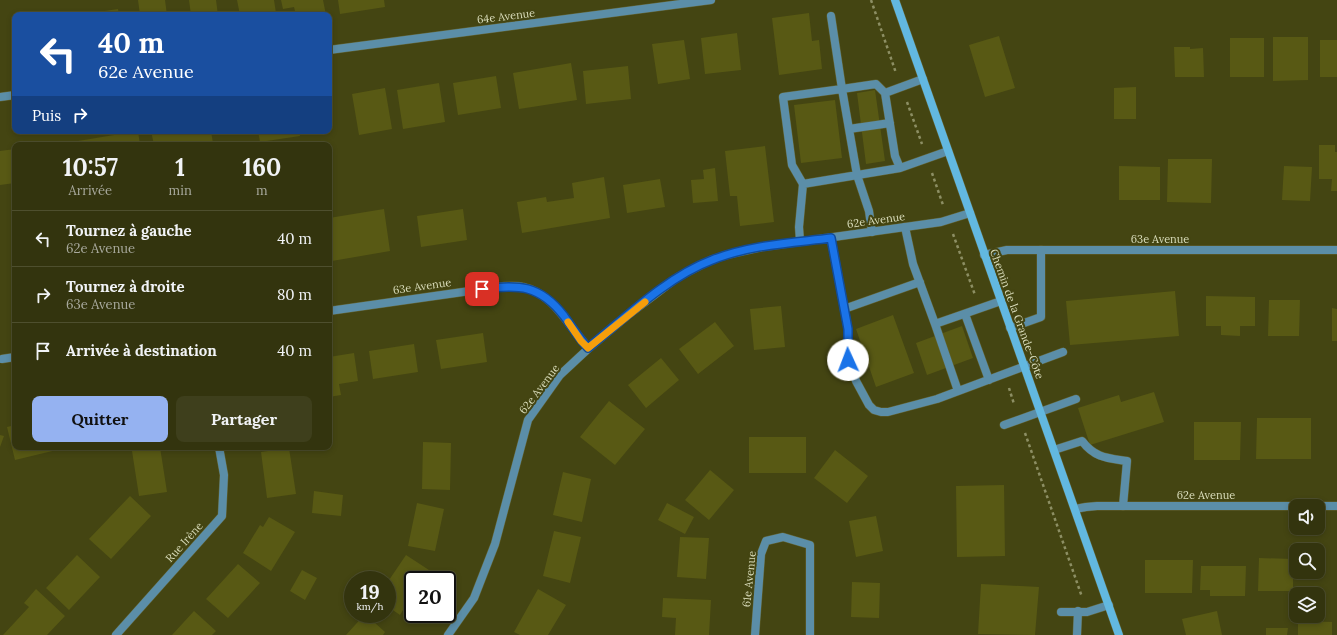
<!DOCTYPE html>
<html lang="fr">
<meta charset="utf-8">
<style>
body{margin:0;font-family:Lora,serif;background:#3e3f1c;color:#f1f3f6;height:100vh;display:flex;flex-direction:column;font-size:15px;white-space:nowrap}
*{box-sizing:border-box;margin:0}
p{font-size:13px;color:#a9aa9e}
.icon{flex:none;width:22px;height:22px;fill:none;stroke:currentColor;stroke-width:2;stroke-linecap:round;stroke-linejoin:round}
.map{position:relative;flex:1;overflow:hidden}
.drawer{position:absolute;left:12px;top:142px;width:320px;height:308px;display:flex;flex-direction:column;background:#33340e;border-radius:8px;box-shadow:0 2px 6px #0003,0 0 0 1px #4e4f2e}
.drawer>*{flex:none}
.banner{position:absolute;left:12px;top:12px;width:320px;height:122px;border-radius:8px;box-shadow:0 2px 6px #0003,0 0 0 1px #4e4f2e;background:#1a4fa0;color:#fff;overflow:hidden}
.controls{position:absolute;left:1289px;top:499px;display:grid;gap:8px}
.controls a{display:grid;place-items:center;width:36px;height:36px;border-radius:8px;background:#33340e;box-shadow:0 2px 6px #0003,0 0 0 1px #4e4f2e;font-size:20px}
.speed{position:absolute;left:344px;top:571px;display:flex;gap:8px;font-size:20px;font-weight:700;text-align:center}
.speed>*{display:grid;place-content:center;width:52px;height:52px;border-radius:50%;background:#33340e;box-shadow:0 2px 6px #0003,0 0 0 1px #4e4f2e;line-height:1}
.speed small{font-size:10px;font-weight:400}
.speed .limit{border:2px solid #111;border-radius:6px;background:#fff;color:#111}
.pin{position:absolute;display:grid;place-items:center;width:34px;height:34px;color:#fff;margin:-17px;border-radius:8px;box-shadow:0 2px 6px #0006}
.me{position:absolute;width:44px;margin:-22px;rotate:358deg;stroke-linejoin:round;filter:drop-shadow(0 0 3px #0008)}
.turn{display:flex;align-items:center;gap:14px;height:84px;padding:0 20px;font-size:18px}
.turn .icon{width:52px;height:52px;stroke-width:2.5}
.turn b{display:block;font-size:28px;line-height:34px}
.then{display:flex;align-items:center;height:38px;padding:0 20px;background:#0003;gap:8px;font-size:15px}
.eta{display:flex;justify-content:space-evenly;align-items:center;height:68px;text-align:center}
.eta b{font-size:24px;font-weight:700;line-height:28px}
.action{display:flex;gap:8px;margin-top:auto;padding:8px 20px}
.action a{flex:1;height:46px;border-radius:8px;background:#95b2f1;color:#111;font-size:16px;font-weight:700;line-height:46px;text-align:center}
.action a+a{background:#3e3f1c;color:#f1f3f6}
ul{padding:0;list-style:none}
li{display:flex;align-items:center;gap:12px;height:56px;padding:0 20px;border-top:1px solid #4e4f2e}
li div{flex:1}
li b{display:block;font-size:15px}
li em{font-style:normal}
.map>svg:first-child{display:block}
</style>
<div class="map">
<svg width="1337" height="635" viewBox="0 0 1337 635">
<rect width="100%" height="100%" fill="#444512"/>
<path fill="#585914" d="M138,0H165L167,15H140Z
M189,0H216L218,15H191Z
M237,0H274L276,13L261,15H240Z
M281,0H323L326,15H296L294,7L283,9Z
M338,0H384L385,7L340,14Z
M118,9L119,15H84V14Z
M809,13L812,41L819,40L822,69L779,75L772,18Z
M737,33L741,70L705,74L701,38Z
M999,36L1015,88L985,97L969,45Z
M1273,37H1308V80L1273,81Z
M1230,38H1264V77H1230Z
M684,40L690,79L658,84L652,44Z
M1320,40H1337V77H1320Z
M1174,47H1190V49L1203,48L1204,77H1175Z
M571,63L577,100L519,109L513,73Z
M628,66L631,99L586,104L583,71Z
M496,76L501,108L458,115L453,83Z
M439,83L445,122L403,129L397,90Z
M1136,87V119H1114V88Z
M385,88L392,129L359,135L352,94Z
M875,90L885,161L866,164L857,93Z
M835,100L842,158L801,163L794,105Z
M138,131L140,145H78V141Z
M151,131H211L213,143L198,145H154Z
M258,131H299L300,136L260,142Z
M1319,145H1335V152H1337V191H1331L1332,179H1319Z
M765,146L774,222L740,226L737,196H730L725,151Z
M15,149V183L0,185V151Z
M1168,159H1212L1211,203L1167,202Z
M1119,166L1160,167V200H1119Z
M1284,166L1312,167L1310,201L1282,200Z
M715,168L718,201L693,203L691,180L704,179L703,170Z
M604,177L610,218L522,233L517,202L546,197L547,202L574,198L572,183Z
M660,179L665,207L627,213L623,185Z
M384,209L390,251L332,261L329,241V218Z
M463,209L467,240L421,247L417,216Z
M1175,291L1179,336L1070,345L1066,301Z
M1206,296L1255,297V326H1240V336L1221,335V326H1206Z
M1269,300H1300L1299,336H1268Z
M781,306L785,347L754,350L750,309Z
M1332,308L1337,309V341H1332Z
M893,315L914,373L876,387L856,329Z
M715,322L734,346L698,374L679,349Z
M962,326L973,358L927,375L916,343Z
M483,333L487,362L441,369L436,340Z
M414,344L418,372L373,379L369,351Z
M354,353L358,381L339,384L341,395L329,397V357Z
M661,358L679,380L646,408L628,385Z
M1154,392L1164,422L1090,445L1078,408L1119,395L1121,402Z
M609,401L645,429L615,465L580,437Z
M1257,418H1311V459H1256Z
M1194,422H1241L1240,460H1194Z
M15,425V447L65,448L15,460L7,427Z
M0,435L4,436L0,447Z
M749,437H806V473H749Z
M423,442L451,443L450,490L422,489Z
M160,447L167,492L139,496L132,451Z
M289,448L296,494L267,498L261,452Z
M835,450L868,476L847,503L814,478Z
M710,470L734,490L709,520L685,500Z
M563,472L591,479L582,522L553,515Z
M1004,485L1005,556L957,557L956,486Z
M314,491L343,495L341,516L312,513Z
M130,496L151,516L111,559L89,539Z
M417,503L444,509L435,551L408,546Z
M667,503L694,517L685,534L658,520Z
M876,516L883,551L856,557L849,521Z
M269,517L295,532L271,571L243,553L260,525L263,527Z
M554,531L581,537L570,583L543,576Z
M680,537L709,538L706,579L677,577Z
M77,555L100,577L69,610L46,588Z
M406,555L429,570L422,580H413V594L400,615L387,606V583Z
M1259,558L1293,559V591H1258Z
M1145,560H1193L1192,593H1145Z
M238,564L260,583L228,618L206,599Z
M1201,566H1246L1245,596H1210V590H1200Z
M302,570L317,578L305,600L290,591Z
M852,582L880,583L879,618L851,617Z
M981,584L1039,587L1035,635L978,634Z
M36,589L65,616L47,635H3L29,607L24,603Z
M538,589L566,605L548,635H520L514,632Z
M663,598L711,600L709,635H675L676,618L662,617Z
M194,611L216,631L212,635H172Z
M1217,611L1222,635H1186L1182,619Z
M365,614L385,632L383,635H346Z
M1298,621L1332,622V635H1298Z
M1266,628H1288L1287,635H1266Z"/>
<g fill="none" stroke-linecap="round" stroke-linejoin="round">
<defs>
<path id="service" d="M923,79L885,93L895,156L900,168L948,151
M849,129L890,123
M803,184L792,165L783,97L842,89L831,16
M905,227L913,264L935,324L1001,301
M872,232L869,211L857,175L842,89L876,84L885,93
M831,238L848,329L849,360L856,381L869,405L874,410L881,412H888L937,399L1063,352
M800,241L799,227L803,184L900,168
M844,309L920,282
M965,314L989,380
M935,324L958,391
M1010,328L1041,317V250
M1004,425L1076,399
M1054,450L1082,441C1095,458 1107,458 1127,461L1123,506
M1061,612H1087L1109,605
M1077,635L1078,611"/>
<path id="minor" d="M329,50L711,0
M0,97L15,95
M984,255L1007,250H1337
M329,311L498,287C506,286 515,285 523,287C555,294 568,327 589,348
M2,359L15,357
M1075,509L1086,507L1097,506H1337
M116,635L222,516L224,475L219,447
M448,635L474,598L495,544L528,420L560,375L589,348L628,315L678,277L711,260L726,255L762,247L941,222L970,213
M755,635L761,554L766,541L783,537L810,545V635"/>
<path id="secondary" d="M895,0L1119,635"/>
</defs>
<use href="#service" stroke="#626334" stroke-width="9"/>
<use href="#minor" stroke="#626334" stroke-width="9"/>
<use href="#secondary" stroke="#626334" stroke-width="9"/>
<path stroke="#8d8f64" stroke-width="2.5" stroke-dasharray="3 3" stroke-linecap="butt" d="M871,0L896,73
M907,102L922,144
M932,173L943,205
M953,234L975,295
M1009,388L1014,404
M1025,433L1082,597"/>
<use href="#service" stroke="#5b8ea8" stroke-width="8"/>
<use href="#minor" stroke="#5b8ea8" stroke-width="8"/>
<use href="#secondary" stroke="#62b8e0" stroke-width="8"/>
</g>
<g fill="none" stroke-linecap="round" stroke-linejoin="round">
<defs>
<path id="route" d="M482,289C519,284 540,285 564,316C572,327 579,338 588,348C625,318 667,277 712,260C749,245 791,243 831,238L848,329V360"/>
</defs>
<use href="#route" stroke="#114b97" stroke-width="10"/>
<use href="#route" stroke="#1a73e8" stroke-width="7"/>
<path stroke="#f59e0b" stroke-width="7" d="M568,322L581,341L588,348L645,302"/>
</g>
<g text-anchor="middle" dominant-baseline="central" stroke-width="4" stroke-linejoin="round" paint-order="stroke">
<g font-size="11" fill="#d9dcba" stroke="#444512">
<text transform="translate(506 16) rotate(-7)">64e Avenue</text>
<text transform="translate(876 220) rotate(-8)">62e Avenue</text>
<text x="1160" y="239">63e Avenue</text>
<text transform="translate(422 286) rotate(-8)">63e Avenue</text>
<text transform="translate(1017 314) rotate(70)">Chemin de la Grande-Côte</text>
<text transform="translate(539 389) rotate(-53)">62e Avenue</text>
<text x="1206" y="495">62e Avenue</text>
<text transform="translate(184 542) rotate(-48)">Rue Irène</text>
<text transform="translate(749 579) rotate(-84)">61e Avenue</text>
</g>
</g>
</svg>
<div class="controls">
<a><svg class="icon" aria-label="sound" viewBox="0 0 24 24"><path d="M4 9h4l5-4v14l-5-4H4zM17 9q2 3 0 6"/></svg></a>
<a><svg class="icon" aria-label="search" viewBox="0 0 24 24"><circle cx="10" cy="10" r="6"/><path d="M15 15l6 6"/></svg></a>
<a><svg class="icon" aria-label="layers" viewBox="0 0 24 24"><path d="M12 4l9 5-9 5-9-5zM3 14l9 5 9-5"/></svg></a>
</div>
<div class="speed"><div>19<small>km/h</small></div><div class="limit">20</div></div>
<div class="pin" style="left:482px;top:289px;background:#d93025"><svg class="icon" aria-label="arrive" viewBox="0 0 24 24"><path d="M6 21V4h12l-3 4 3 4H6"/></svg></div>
<svg class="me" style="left:848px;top:360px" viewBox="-20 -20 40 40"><circle r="19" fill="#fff"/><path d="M0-13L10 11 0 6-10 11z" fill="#1a73e8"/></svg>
<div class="banner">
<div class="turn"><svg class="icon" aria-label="left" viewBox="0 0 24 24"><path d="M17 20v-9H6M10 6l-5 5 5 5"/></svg><div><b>40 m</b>62e Avenue</div></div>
<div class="then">Puis<svg class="icon" aria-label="right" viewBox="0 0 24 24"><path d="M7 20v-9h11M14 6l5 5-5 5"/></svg></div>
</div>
<section class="drawer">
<div class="eta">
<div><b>10:57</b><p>Arrivée</p></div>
<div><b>1</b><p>min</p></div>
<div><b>160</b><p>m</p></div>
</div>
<ul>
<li><svg class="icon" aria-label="left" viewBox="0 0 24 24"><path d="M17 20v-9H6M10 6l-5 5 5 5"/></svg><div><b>Tournez à gauche</b><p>62e Avenue</p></div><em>40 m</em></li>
<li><svg class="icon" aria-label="right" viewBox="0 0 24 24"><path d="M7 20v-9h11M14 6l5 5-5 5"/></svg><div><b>Tournez à droite</b><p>63e Avenue</p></div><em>80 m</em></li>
<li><svg class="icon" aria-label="arrive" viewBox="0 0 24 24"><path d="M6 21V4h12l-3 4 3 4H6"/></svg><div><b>Arrivée à destination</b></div><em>40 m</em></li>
</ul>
<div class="action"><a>Quitter</a><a>Partager</a></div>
</section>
</div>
